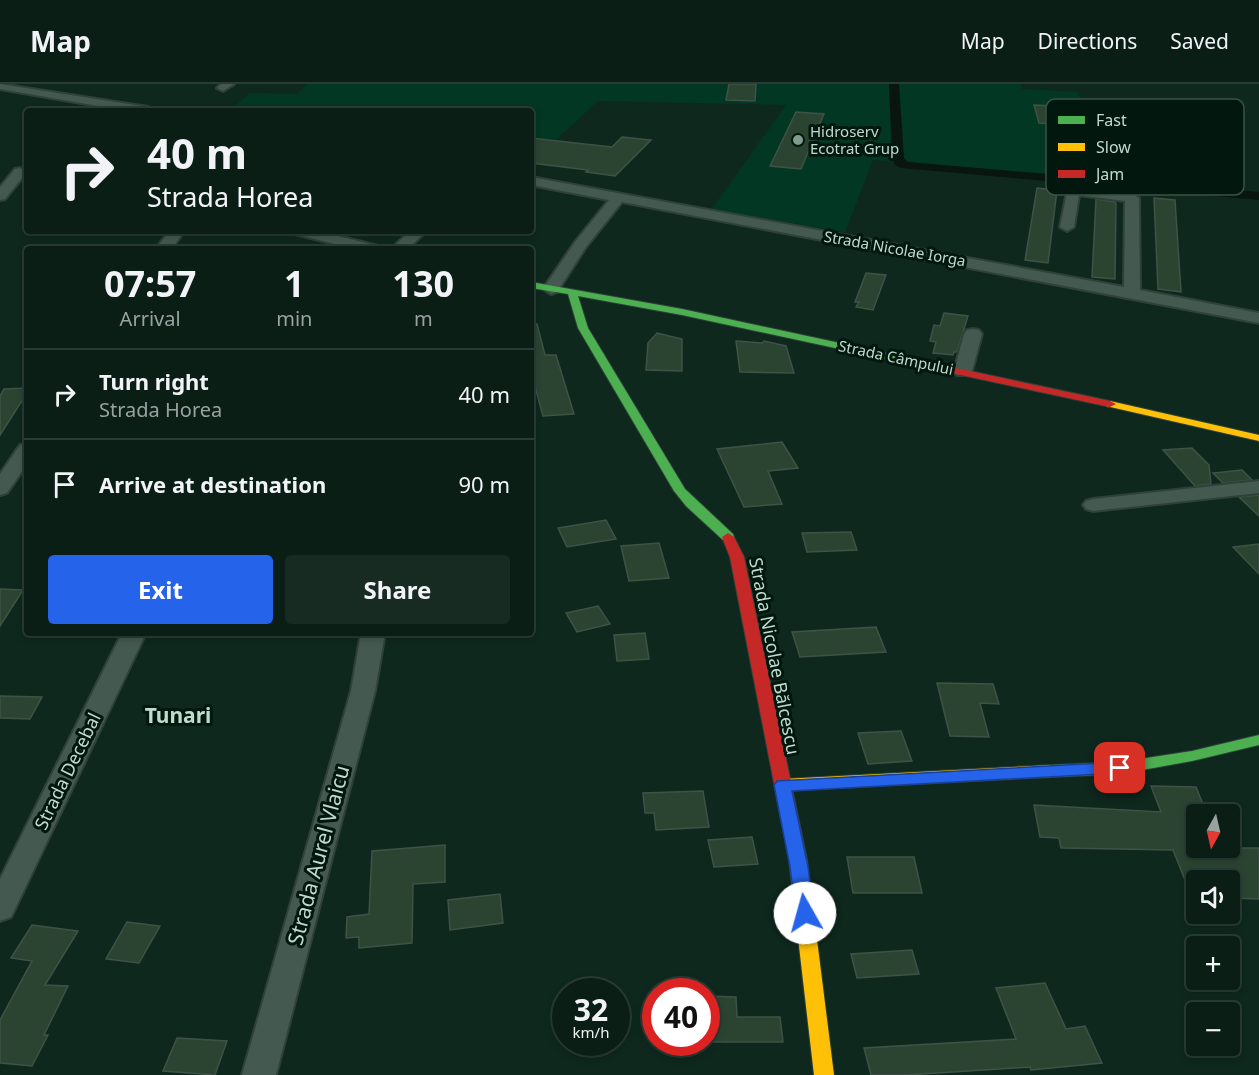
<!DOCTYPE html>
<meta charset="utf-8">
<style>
body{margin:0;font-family:"Noto Sans",sans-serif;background:#182b23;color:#f1f3f6;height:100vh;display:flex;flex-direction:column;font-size:22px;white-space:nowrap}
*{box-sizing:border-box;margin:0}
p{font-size:20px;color:#99a2a1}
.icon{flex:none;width:33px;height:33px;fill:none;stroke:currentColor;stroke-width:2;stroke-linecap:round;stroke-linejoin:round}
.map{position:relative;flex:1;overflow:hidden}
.drawer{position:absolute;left:24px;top:162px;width:510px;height:390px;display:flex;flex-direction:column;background:#0a1e16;border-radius:6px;box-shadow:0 3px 9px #0003,0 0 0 2px #2a3c35}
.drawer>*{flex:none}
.banner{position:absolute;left:24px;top:24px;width:510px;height:126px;border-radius:6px;box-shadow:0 3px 9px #0003,0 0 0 2px #2a3c35;background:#0a1e16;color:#f1f3f6;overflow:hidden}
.needle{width:39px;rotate:188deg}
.tools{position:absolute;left:1186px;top:720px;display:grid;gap:12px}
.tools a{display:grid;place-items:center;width:54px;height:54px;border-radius:6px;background:#0a1e16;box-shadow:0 3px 9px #0003,0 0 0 2px #2a3c35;font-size:30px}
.speed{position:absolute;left:552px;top:894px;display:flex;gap:12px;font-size:30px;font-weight:700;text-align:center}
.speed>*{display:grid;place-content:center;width:78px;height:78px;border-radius:50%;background:#0a1e16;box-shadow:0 3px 9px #0003,0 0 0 2px #2a3c35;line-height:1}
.speed small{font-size:15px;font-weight:400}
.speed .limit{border:9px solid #d22;background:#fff;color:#111}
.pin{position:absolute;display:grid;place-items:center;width:51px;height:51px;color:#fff;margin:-26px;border-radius:12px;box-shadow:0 3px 9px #0006}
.me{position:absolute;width:66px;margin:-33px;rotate:353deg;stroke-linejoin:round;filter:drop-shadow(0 0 4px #0008)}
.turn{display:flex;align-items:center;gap:21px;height:126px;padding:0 24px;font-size:27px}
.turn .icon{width:78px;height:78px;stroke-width:2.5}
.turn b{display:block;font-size:42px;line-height:51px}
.eta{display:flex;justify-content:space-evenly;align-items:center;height:102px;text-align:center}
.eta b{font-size:36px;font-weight:700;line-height:42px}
.cta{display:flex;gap:12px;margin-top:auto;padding:12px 24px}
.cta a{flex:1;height:69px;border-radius:6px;background:#2563eb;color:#fff;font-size:24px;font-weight:700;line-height:69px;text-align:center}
.cta a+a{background:#182b23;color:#f1f3f6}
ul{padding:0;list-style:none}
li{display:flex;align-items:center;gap:18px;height:90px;padding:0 24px;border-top:2px solid #2a3c35}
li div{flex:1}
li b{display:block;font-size:22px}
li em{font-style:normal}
header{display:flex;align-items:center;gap:36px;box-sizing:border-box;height:84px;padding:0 30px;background:#0a1e16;border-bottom:2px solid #2a3c35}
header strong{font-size:28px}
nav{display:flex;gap:33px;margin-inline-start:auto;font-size:21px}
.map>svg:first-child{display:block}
</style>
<header>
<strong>Map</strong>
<nav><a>Map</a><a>Directions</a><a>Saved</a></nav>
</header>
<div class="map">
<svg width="1259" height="991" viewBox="0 0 1259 991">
<rect width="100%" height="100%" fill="#0e281e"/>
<path fill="#023724" d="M307,0H1021L1022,5L1078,8L1113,96L873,76L845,148L711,126L786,21L598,17L531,79V27H229L250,9L297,10Z"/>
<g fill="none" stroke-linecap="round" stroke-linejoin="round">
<path fill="#08160f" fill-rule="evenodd" d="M889,0H899L904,74L908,78L1259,108V116L901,84L895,81L892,74Z"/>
</g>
<path fill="#2b4432" stroke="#3f5246" stroke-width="1.5" d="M729,0H756L755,17L726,16Z
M1034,21L1081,23L1110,105L1096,104L1097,90L1065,88L1050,40L1039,39Z
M796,28L824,30L801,85L770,82Z
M622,53L651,56L615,92L586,88L588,86L531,79V54L612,63Z
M1037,104L1057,106L1048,179L1025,176Z
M1154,114L1175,116L1181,208L1158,205Z
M1096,115L1115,118L1116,120L1115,195L1092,193Z
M866,189L886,191L873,226L856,223L859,218H855Z
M944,229L968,232L957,268H954L953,271L933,269L936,258L930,257L934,241L940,242Z
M537,240L545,271H556L574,330L543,332L541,325L531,287V241Z
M657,249L682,255V287L646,286L648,259Z
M736,257L762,259L764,257L786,262L794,289L740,288Z
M27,304V309L0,351V312L4,305Z
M782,358L798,384L768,387L782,420L744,423L717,365Z
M1192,364L1209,381L1211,400L1195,402L1163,366Z
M1242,386L1252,396L1223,399L1213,389Z
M1259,411V432L1239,413Z
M606,436L616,455L567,463L558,444Z
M851,448L857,466L807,468L802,449Z
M659,459L669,494L629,497L621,462Z
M1259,460V490L1233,463Z
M0,505L23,506L0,542Z
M598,522L610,540L577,548L566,529Z
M876,543L886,568L800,573L792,548Z
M645,549L649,575L617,577L614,551Z
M937,599L993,600L999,620L980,619L989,653L950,652Z
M0,612L42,613L30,635L0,634Z
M901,647L912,677L868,680L858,649Z
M1151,702L1196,703L1207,730H1197V764H1259V815L1230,814V796H1185L1173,766L1061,764L1059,754L1040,753L1034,721L1161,728Z
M703,707L709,743L656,746L654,729H645L643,709Z
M752,753L758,780L714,783L708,756Z
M445,761V798L413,800L412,859L359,864V853L346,854L347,833L369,830L372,767Z
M847,773H914L922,809H853Z
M500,810L503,839L450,846L448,816Z
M127,838L160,842L139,879L106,875Z
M32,841L78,847L45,901L68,902L44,951H48L32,982L0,979V936L32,877L11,874Z
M912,866L919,890L857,894L851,870Z
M1045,899L1066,945L1085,942L1102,979L1031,986L1030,983L907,991H871L864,964L1016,955L996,904Z
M706,912L736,913L737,933H780L783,958H706Z
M177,954L227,957L215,991L163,987Z"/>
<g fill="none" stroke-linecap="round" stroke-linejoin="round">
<defs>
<path id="street" d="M0,0L148,23L154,27H127L0,5Z
M221,0H234L223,7L217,4Z
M20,84L27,88L5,115L0,116V103L15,85Z
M531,93L1124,203L1125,117L1079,111L1074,143L1067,147L1060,143L1068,103L1132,110L1139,114L1140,206L1259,229V239L622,118L586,163L557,208L551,210L543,205L575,158L609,116L531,101Z
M169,147H184L172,165H156Z
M293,147H318L378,162L381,165H355L295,150Z
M410,147H426L408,165H391Z
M973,245L979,246L982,250L972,287L969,291H957L954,287L964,250L967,246Z
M27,359V380L7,409L0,411V390L20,361Z
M1259,397V409L1093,427L1086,425L1083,421L1086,417L1093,415Z
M122,549H146L15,825L11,833L0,837V795Z
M361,549H385L375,607L276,991H242L351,607Z"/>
<path id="fast" d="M531,198L682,225L923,277L928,280L923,283L682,231L578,212L588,244L685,405L733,450L734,453L728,457L723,456L686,422L674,407L578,244L568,210L531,204Z
M1259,651V661L1192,677L1120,690L1052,693L1046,691L1044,687L1046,683L1052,681L1120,678L1192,667Z"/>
<path id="slow" d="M1110,317L1259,351V357L1106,322L1104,320Z
M1052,681L1058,683L1060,687L1058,691L1052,693L783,707L777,705L775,701L777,697L783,695Z
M798,770L804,771L807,776L834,991H814L789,776L792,771Z"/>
<path id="jam" d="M923,277L1110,317L1116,320L1110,323L919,282V278Z
M728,449L734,453L744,473L807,776L804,781L798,782L792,781L789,776L730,473L722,453Z"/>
</defs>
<use href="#street" stroke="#2f4139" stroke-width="4"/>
<use href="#fast" stroke="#2f4139" stroke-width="2"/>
<use href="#slow" stroke="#2f4139" stroke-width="2"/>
<use href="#jam" stroke="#2f4139" stroke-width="2"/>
<use href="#street" fill="#445950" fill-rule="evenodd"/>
<use href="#fast" fill="#4caf50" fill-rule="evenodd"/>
<use href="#slow" fill="#ffc107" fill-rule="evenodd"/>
<use href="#jam" fill="#c62828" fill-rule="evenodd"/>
</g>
<path fill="#2563eb" stroke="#184099" stroke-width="1.5" d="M1120,678L1126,680L1128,684L1126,688L1120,689L792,707L808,783L814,829L811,834L805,836L798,834L796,829L790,783L774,701L777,697Z"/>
<circle fill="#819c8f" stroke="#02180e" stroke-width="2" cx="798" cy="56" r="6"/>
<g text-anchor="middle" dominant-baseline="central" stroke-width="6" stroke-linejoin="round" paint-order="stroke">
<g font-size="15" fill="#bfdbcc" stroke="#02180e" text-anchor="start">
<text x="810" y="47">Hidroserv<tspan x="810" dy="17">Ecotrat Grup</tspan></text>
</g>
<g font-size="15" fill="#bfdbcc" stroke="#02180e">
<text transform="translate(895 164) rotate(10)">Strada Nicolae Iorga</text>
<text transform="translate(896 273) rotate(12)">Strada Câmpului</text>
</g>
<g font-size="18" fill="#bfdbcc" stroke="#02180e">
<text transform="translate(775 572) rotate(79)">Strada Nicolae Bălcescu</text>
<text transform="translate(67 687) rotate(-64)">Strada Decebal</text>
</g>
<g font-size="21" font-weight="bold" fill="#bfdbcc" stroke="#02180e">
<text x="178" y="631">Tunari</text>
</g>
<g font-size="21" fill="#bfdbcc" stroke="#02180e">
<text transform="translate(318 771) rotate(-75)">Strada Aurel Vlaicu</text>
</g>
</g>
<rect x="1046" y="15" width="198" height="96" rx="9" fill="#02180e" stroke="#3b5247" stroke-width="1.5"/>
<rect x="1058" y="32" width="27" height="8" fill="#4caf50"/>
<rect x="1058" y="59" width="27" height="8" fill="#ffc107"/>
<rect x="1058" y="86" width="27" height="8" fill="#c62828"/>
<g font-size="16" fill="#bfdbcc">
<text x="1096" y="42">Fast</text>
<text x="1096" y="69">Slow</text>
<text x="1096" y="96">Jam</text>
</g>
</svg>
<div class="tools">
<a><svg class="needle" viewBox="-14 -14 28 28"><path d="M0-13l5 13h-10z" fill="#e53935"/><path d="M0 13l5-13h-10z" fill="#99a2a1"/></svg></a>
<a><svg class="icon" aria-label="sound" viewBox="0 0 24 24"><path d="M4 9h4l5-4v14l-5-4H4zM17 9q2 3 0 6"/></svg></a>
<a>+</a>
<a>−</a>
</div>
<div class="speed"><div>32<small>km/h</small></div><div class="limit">40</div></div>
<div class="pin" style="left:1120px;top:684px;background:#d93025"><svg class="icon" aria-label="arrive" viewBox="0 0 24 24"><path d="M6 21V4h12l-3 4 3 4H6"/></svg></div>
<svg class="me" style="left:805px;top:829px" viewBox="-20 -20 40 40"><circle r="19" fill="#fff"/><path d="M0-13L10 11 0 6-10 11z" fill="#2563eb"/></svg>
<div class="banner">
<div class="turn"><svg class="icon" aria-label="right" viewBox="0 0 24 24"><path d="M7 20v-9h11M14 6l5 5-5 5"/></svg><div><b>40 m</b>Strada Horea</div></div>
</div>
<section class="drawer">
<div class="eta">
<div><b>07:57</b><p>Arrival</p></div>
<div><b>1</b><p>min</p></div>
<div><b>130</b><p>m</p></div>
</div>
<ul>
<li><svg class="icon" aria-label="right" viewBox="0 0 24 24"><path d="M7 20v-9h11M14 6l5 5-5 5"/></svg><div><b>Turn right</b><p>Strada Horea</p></div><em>40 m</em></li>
<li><svg class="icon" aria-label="arrive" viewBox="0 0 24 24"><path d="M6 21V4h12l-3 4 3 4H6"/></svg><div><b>Arrive at destination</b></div><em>90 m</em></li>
</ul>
<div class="cta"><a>Exit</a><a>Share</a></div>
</section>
</div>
